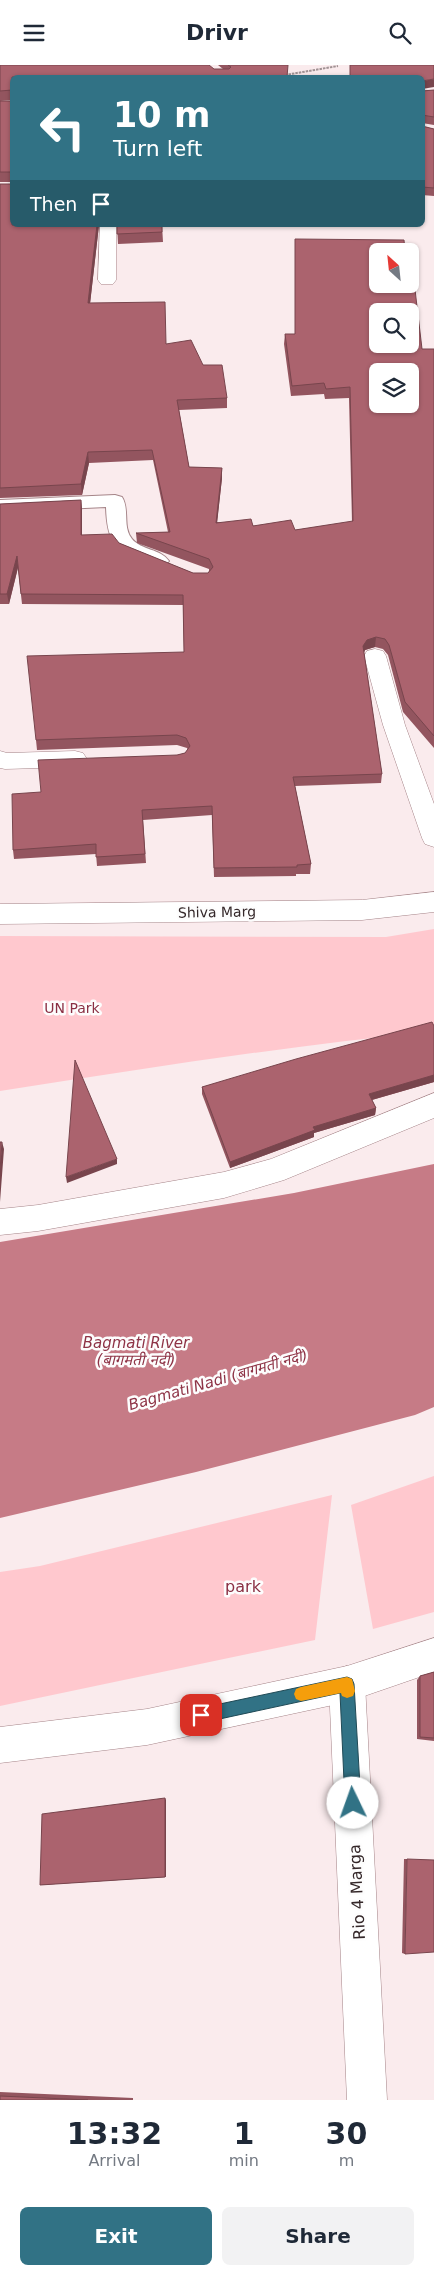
<!DOCTYPE html>
<meta charset="utf-8">
<style>
body{margin:0;font-family:"DejaVu Sans","Noto Sans Devanagari",sans-serif;background:#f2f2f3;color:#1f2937;height:100vh;display:flex;flex-direction:column;font-size:19px;white-space:nowrap}
*{box-sizing:border-box;margin:0}
p{font-size:16px;color:#747a83}
.icon{flex:none;width:28px;height:28px;fill:none;stroke:currentColor;stroke-width:2;stroke-linecap:round;stroke-linejoin:round}
.map{position:relative;height:2035px;overflow:hidden}
.drawer{display:flex;flex-direction:column;background:#fff;flex:1}
.drawer>*{flex:none}
.top-card{position:absolute;left:10px;top:10px;width:415px;height:152px;border-radius:8px;box-shadow:0 1px 4px #0004;background:#317285;color:#fff;overflow:hidden}
.needle{width:32px;rotate:333deg}
.fabs{position:absolute;left:369px;top:178px;display:grid;gap:10px}
.fabs a{display:grid;place-items:center;width:50px;height:50px;border-radius:8px;background:#fff;box-shadow:0 1px 4px #0004;font-size:25px}
.pin{position:absolute;display:grid;place-items:center;width:42px;height:42px;color:#fff;margin:-21px;border-radius:10px;box-shadow:0 2px 8px #0006}
.me{position:absolute;width:55px;margin:-28px;rotate:357deg;stroke-linejoin:round;filter:drop-shadow(0 0 4px #0008)}
.turn{display:flex;align-items:center;gap:18px;height:105px;padding:0 20px;font-size:22px}
.turn .icon{width:65px;height:65px;stroke-width:2.5}
.turn b{display:block;font-size:35px;line-height:42px}
.then{display:flex;align-items:center;height:48px;padding:0 20px;background:#0003;gap:10px;font-size:19px}
.eta{display:flex;justify-content:space-evenly;align-items:center;height:85px;text-align:center}
.eta b{font-size:30px;font-weight:700;line-height:35px}
.action{display:flex;gap:10px;margin-top:auto;padding:10px 20px}
.action a{flex:1;height:58px;border-radius:8px;background:#317285;color:#fff;font-size:20px;font-weight:700;line-height:58px;text-align:center}
.action a+a{background:#f2f2f3;color:#1f2937}
header{display:flex;justify-content:space-between;align-items:center;height:65px;padding:0 20px;background:#fff;font-size:22px;font-weight:700}
.map>svg:first-child{display:block}
</style>
<header><svg class="icon" aria-label="menu" viewBox="0 0 24 24"><path d="M4 6h16M4 12h16M4 18h16"/></svg>Drivr<svg class="icon" aria-label="search" viewBox="0 0 24 24"><circle cx="10" cy="10" r="6"/><path d="M15 15l6 6"/></svg></header>
<div class="map">
<svg width="434" height="2035" viewBox="0 0 434 2035">
<rect width="100%" height="100%" fill="#faebed"/>
<path fill="#ffc8ce" d="M434,864V967C289,980 144,1004 0,1026V871L386,872Z
M434,1411V1547L373,1564L351,1440Z
M332,1430L315,1575L0,1641V1507L40,1501Z"/>
<path fill="#c67b86" d="M434,1099V1342L415,1350L196,1407L0,1453V1177L294,1128Z"/>
<g fill="none" stroke-linecap="round" stroke-linejoin="round">
<defs>
<path id="service" d="M115,430L122,432C130,444 122,462 132,474C141,485 161,484 169,496L166,500C157,503 151,500 143,497C113,485 107,474 106,442L0,447V435Z"/>
<path id="minor" d="M100,160H116V215L113,219H101L98,215Z
M375,584L383,586L386,591L405,660L434,739V782L425,779L422,773L383,660L364,591L367,586Z
M0,686L7,688L75,686L83,688L87,694L83,700L75,702L5,704L0,703Z
M434,827V847L362,855L0,859V839L362,835Z
M434,1028V1053L284,1115L224,1133L38,1166L0,1170V1144L38,1140L224,1107L271,1094Z
M347,1601L360,1606L365,1619L387,2035H347L329,1619L334,1606Z"/>
<path id="secondary" d="M434,1573V1607L347,1637L147,1680L0,1698V1662L147,1644L347,1601Z"/>
</defs>
<use href="#service" stroke="#a58488" stroke-width="2"/>
<use href="#minor" stroke="#a58488" stroke-width="1"/>
<use href="#secondary" stroke="#a58488" stroke-width="1"/>
<path stroke="#a19294" stroke-width="2" stroke-dasharray="2.5 1" stroke-linecap="butt" d="M285,10L338,1"/>
<use href="#service" fill="#fff" fill-rule="evenodd"/>
<use href="#minor" fill="#fff" fill-rule="evenodd"/>
<use href="#secondary" fill="#fff" fill-rule="evenodd"/>
</g>
<path fill="#93555f" d="M0,0L214,4H223L218,0H288L12,160H99L90,238L166,279L203,300L227,333V343L179,345L189,402L222,403V413L217,457L295,465L352,457L349,333L325,334L324,329L291,331L284,279L285,269H295V174L378,186L422,284H434V683L403,647L388,590L383,584L375,582L365,585L364,587L382,709L381,718L295,721L311,799L310,809H296V811L214,812L212,750L143,755L146,798L97,801L96,789L14,794L13,785L41,727L185,688L188,685L187,683L177,680L37,685L36,675L184,587L183,540L22,539L18,503L9,539H0V439L81,435L82,445V470L119,478L193,508H208L209,506V504L137,478L136,468L168,467L153,395L89,398L82,430L0,433V119H12V117H0V36H12V35L0,36Z
M434,25V60L422,58V26Z
M422,61L434,64V131L422,130Z
M117,160H162L163,177L118,179Z
M434,961V1017L372,1035L376,1043L375,1050L314,1068V1072L230,1103L202,1029V1022Z
M434,1607V1676L417,1674V1615L420,1611Z
M166,1735V1812L40,1820Z
M404,1794H407L405,1889L402,1888Z
M0,2027L133,2033V2035H0Z"/>
<path fill="#78454d" d="M434,14V22L422,24V16Z
M97,160H99L89,248L88,238Z
M88,387L89,398L82,430L81,419Z
M222,403V413L216,468V458Z
M81,435L82,445V480L81,470Z
M17,491L18,502L9,539L7,529Z
M376,572L375,582L365,585L362,592L363,581L367,575Z
M434,1010V1017L368,1036L369,1029Z
M376,1043L375,1050L314,1068V1072L230,1103V1097L313,1062Z
M2,1077L4,1084L0,1137V1105Z
M117,1094V1099L67,1118L66,1112Z
M165,1733L166,1735V1812H165Z"/>
<path fill="#ab636e" stroke="#78454d" fill-rule="evenodd" d="M0,0H209L214,4H229L231,2L228,0H288L287,12H12V160H97L88,238L165,237L166,279L191,275L203,300H222L227,333L177,335L189,402L222,403L216,458L251,454L253,461L291,455L295,465L353,456L350,322L326,324L324,318L292,321L285,269H295V174L404,175L405,186H378V219H410V216H414L422,284H434V671L405,637L389,580L385,574L376,572L367,575L363,581L382,709L293,712L311,799L297,800V802L214,803L212,741L142,745L145,789L96,792V779L13,785L12,729L41,727L38,695L177,690L185,688L190,681L186,673L177,670L36,675L27,591L184,587L183,530L21,529L17,491L7,529H0V439L81,435V470L112,469L119,478L193,508H208L213,502L209,494L136,468L170,467L152,385L88,387L81,419L0,423V119H12V107H0V36H12V25L0,26ZM378,246H410V279H378ZM378,306H410V339H378Z
M350,0H434V14L422,16V12H350Z
M434,25V52L422,50V26Z
M422,61L434,64V123L422,122Z
M117,160H162V167L117,169Z
M432,957L434,961V1010L369,1029L376,1043L313,1062L315,1065L230,1097L202,1022L296,994Z
M75,995L117,1094L66,1112Z
M0,1077H2L0,1105Z
M434,1607V1673L420,1672V1611Z
M165,1733V1812L40,1820L42,1749Z
M407,1794L434,1795V1887L405,1889Z
M0,2031L88,2035H0Z"/>
<path fill="#317285" stroke="#204a56" d="M347,1612L352,1614L354,1619L361,1738L358,1743L353,1746L347,1743L345,1738L340,1628L201,1658L196,1656L194,1650L196,1645L201,1643Z"/>
<path fill="#f59e0b" d="M347,1612L352,1614L355,1626L353,1631L347,1633L342,1631L341,1628L301,1636L296,1634L294,1629L296,1624L301,1622Z"/>
<g text-anchor="middle" dominant-baseline="central" stroke-width="5" stroke-linejoin="round" paint-order="stroke">
<g font-size="14" fill="#342729" stroke="#fdfdfd">
<text transform="translate(217 847) rotate(-1)">Shiva Marg</text>
</g>
<g font-size="14" fill="#8b3044" stroke="#fdfdfd">
<text x="72" y="943">UN Park</text>
</g>
<g font-size="15" font-style="italic" fill="#8e3346" stroke="#fdfdfd">
<text x="136" y="1278">Bagmati River<tspan x="136" dy="17">(बागमती नदी)</tspan></text>
<text transform="translate(218 1315) rotate(-16)">Bagmati Nadi (बागमती नदी)</text>
</g>
<g font-size="16" fill="#8b3044" stroke="#fdfdfd">
<text x="243" y="1521">park</text>
</g>
<g font-size="16" fill="#342729" stroke="#fdfdfd">
<text transform="translate(357 1827) rotate(-93)">Rio 4 Marga</text>
</g>
</g>
</svg>
<div class="fabs">
<a><svg class="needle" viewBox="-14 -14 28 28"><path d="M0-13l5 13h-10z" fill="#e53935"/><path d="M0 13l5-13h-10z" fill="#747a83"/></svg></a>
<a><svg class="icon" aria-label="search" viewBox="0 0 24 24"><circle cx="10" cy="10" r="6"/><path d="M15 15l6 6"/></svg></a>
<a><svg class="icon" aria-label="layers" viewBox="0 0 24 24"><path d="M12 4l9 5-9 5-9-5zM3 14l9 5 9-5"/></svg></a>
</div>
<div class="pin" style="left:201px;top:1650px;background:#d93025"><svg class="icon" aria-label="arrive" viewBox="0 0 24 24"><path d="M6 21V4h12l-3 4 3 4H6"/></svg></div>
<svg class="me" style="left:353px;top:1738px" viewBox="-20 -20 40 40"><circle r="19" fill="#fff"/><path d="M0-13L10 11 0 6-10 11z" fill="#317285"/></svg>
<div class="top-card">
<div class="turn"><svg class="icon" aria-label="left" viewBox="0 0 24 24"><path d="M17 20v-9H6M10 6l-5 5 5 5"/></svg><div><b>10 m</b>Turn left</div></div>
<div class="then">Then<svg class="icon" aria-label="arrive" viewBox="0 0 24 24"><path d="M6 21V4h12l-3 4 3 4H6"/></svg></div>
</div>
</div>
<section class="drawer">
<div class="eta">
<div><b>13:32</b><p>Arrival</p></div>
<div><b>1</b><p>min</p></div>
<div><b>30</b><p>m</p></div>
</div>
<div class="action"><a>Exit</a><a>Share</a></div>
</section>
